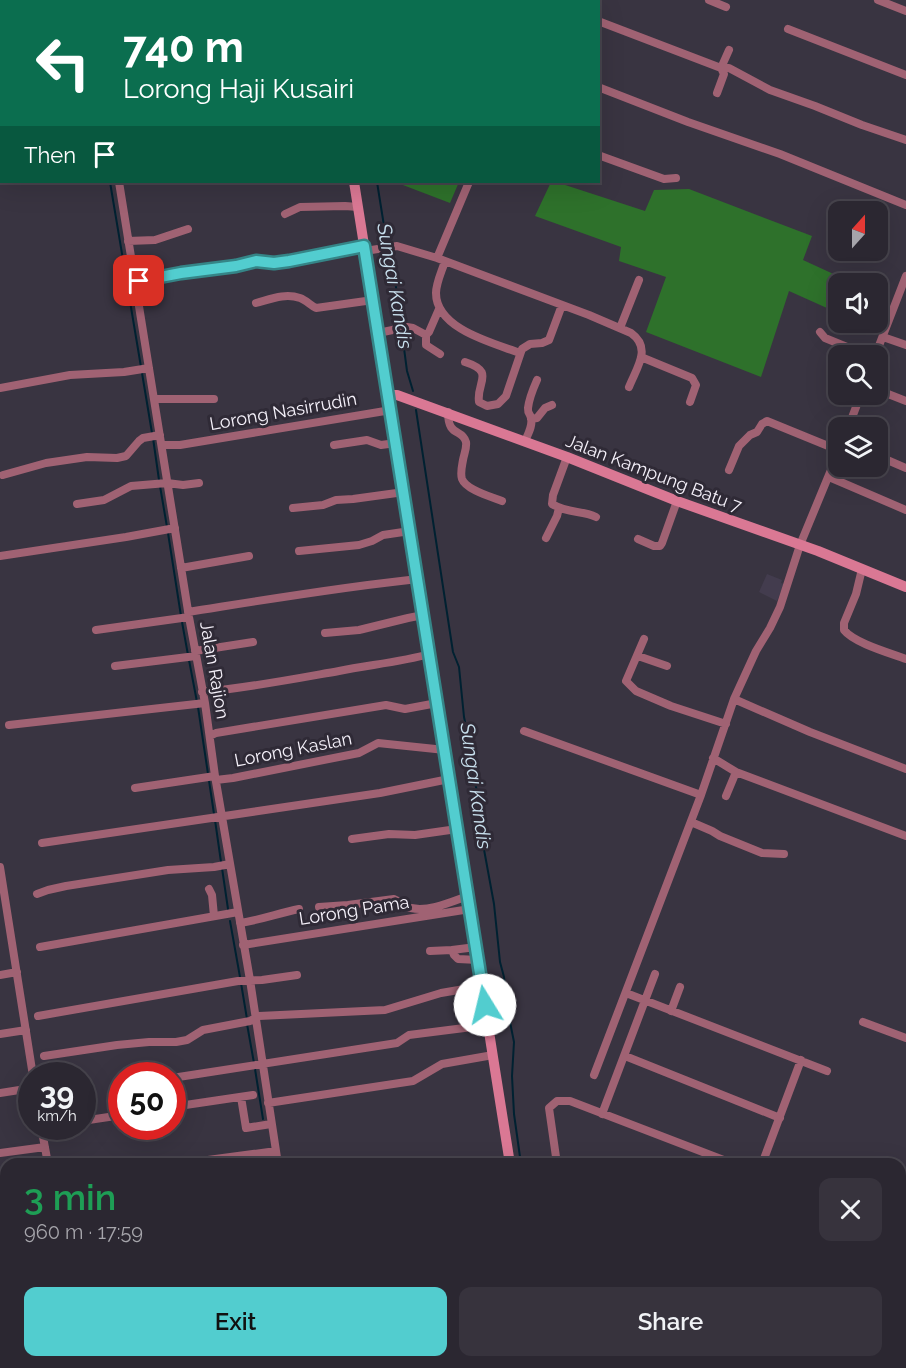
<!DOCTYPE html>
<meta charset="utf-8">
<style>
body{margin:0;font-family:Raleway,sans-serif;background:#37333d;color:#f1f3f6;height:100vh;display:flex;flex-direction:column;font-size:22px;white-space:nowrap}
*{box-sizing:border-box;margin:0}
p{font-size:20px;color:#a6a5ab}
.icon{flex:none;width:33px;height:33px;fill:none;stroke:currentColor;stroke-width:2;stroke-linecap:round;stroke-linejoin:round}
.map{position:relative;flex:1;overflow:hidden}
.sheet{position:absolute;left:0px;top:1158px;width:906px;height:210px;display:flex;flex-direction:column;background:#2b2731;border-radius:18px 18px 0 0;box-shadow:0 6px 24px #0002,0 0 0 2px #47444d}
.sheet>*{flex:none}
.guide{position:absolute;left:0px;top:0px;width:600px;height:183px;box-shadow:0 6px 24px #0002,0 0 0 2px #47444d;background:#0b6e4f;color:#fff;overflow:hidden}
.needle{width:39px;rotate:21deg}
.tools{position:absolute;left:828px;top:201px;display:grid;gap:12px}
.tools a{display:grid;place-items:center;width:60px;height:60px;border-radius:12px;background:#2b2731;box-shadow:0 6px 24px #0002,0 0 0 2px #47444d;font-size:30px}
.speed{position:absolute;left:18px;top:1062px;display:flex;gap:12px;font-size:30px;font-weight:700;text-align:center}
.speed>*{display:grid;place-content:center;width:78px;height:78px;border-radius:50%;background:#2b2731;box-shadow:0 6px 24px #0002,0 0 0 2px #47444d;line-height:1}
.speed small{font-size:15px;font-weight:400}
.speed .limit{border:9px solid #d22;background:#fff;color:#111}
.pin{position:absolute;display:grid;place-items:center;width:51px;height:51px;color:#fff;margin:-26px;border-radius:12px;box-shadow:0 3px 9px #0006}
.me{position:absolute;width:66px;margin:-33px;rotate:351deg;stroke-linejoin:round;filter:drop-shadow(0 0 4px #0008)}
.turn{display:flex;align-items:center;gap:21px;height:126px;padding:0 24px;font-size:27px}
.turn .icon{width:78px;height:78px;stroke-width:2.5}
.turn b{display:block;font-size:42px;line-height:51px}
.then{display:flex;align-items:center;height:57px;padding:0 24px;background:#0003;gap:12px;font-size:22px}
.round{display:grid;place-items:center;flex:none;width:63px;height:63px;border-radius:12px;background:#37333d}
.overview{display:flex;align-items:center;justify-content:space-between;height:102px;padding:0 24px}
h1{font-size:36px;font-weight:600;line-height:45px;color:#1e9e55}
.button{display:flex;gap:12px;margin-top:auto;padding:12px 24px}
.button a{flex:1;height:69px;border-radius:12px;background:#52cdcf;color:#111;font-size:24px;font-weight:600;line-height:69px;text-align:center}
.button a+a{background:#37333d;color:#f1f3f6}
.map>svg:first-child{display:block}
</style>
<div class="map">
<svg width="906" height="1368" viewBox="0 0 906 1368">
<rect width="100%" height="100%" fill="#393441"/>
<path fill="#433c4e" d="M767,574L782,580L781,583L784,584L777,601L759,592Z"/>
<path fill="#2e712b" d="M395,182H459L450,203Z
M551,182H556L645,211L654,190L689,189L812,236L803,260L853,283L838,284V313L789,291L761,377L646,332L666,277L619,261L621,247L535,216Z"/>
<g fill="none" stroke-linecap="round" stroke-linejoin="round">
<path stroke="#002131" stroke-width="2" d="M346,0V2
M0,114H2
M110,182L141,367
M377,182L385,232L390,244
M391,249L407,371L413,391
M142,373L152,433
M416,410L453,652L459,667L464,717L471,750L472,767L480,807L483,844L494,904L500,962L504,977L507,1007L514,1042L512,1076L514,1114L521,1164
M153,438L159,480
M160,486L167,527
M168,533L181,616
M182,622L188,655
M189,660L197,702
M198,707L214,814
M215,820L221,862
M222,868L228,909
M230,921L240,977
M241,983L247,1019
M247,1024L254,1063
M255,1069L263,1119
M553,1362L554,1368"/>
<path stroke="#002131" stroke-width="8" d="M554,1366L560,1368"/>
<path stroke="#a06273" stroke-width="8" d="M90,0V2
M545,0L548,2
M709,0L726,7
M878,0L906,11
M286,2L299,0
M561,2V0
M598,21L721,68H729L770,90L815,106L862,125L906,140
M788,29L906,75
M598,87L688,122L780,154L906,205
M717,93L724,74L721,68L729,50
M0,98H2
M598,155L664,179L676,178
M119,182L189,617L205,703L215,776L250,980L278,1164
M285,214L300,207L345,206L358,207
M128,241L155,240L188,229
M365,251L397,246L437,258L589,315L631,333C652,348 637,367 629,387
M437,258L469,182
M445,261C442,271 436,283 436,293C436,329 493,343 520,353
M135,282L181,273L236,266L256,261L280,263L289,261L364,246
M256,303C271,299 285,293 300,298C306,300 310,305 316,308L373,300
M620,328L639,280
M820,332L825,338L869,356
M378,333L407,327L413,328L426,335L429,332L439,309
M426,335V345L440,354
M883,337L906,345
M875,356L906,276
M641,357L692,378L696,385L690,402
M465,362C496,372 476,382 479,402L487,406L498,404L506,396L522,349L530,344L542,343L549,340L562,305
M0,388L70,375L124,372L149,368
M878,390L906,401
M154,399H214
M448,412C448,438 462,428 466,442C467,448 464,454 463,460C462,466 460,473 462,479C466,490 492,497 502,501
M531,419L537,418L545,408L552,405
M848,428L861,394
M525,441C528,434 533,426 531,418C529,411 528,415 528,408C529,399 533,389 537,380
M162,445H180L391,410
M334,445L367,440L381,445L396,443
M878,456L906,468
M567,457L553,495L552,504C568,514 582,510 596,517
M729,470L739,446L750,435L757,432L762,424L767,421L838,450
M3,475L46,463L87,457L117,458L126,456L139,441L143,438L160,435
M829,477L906,510
M77,504L104,500L131,486L167,483L183,485L199,483
M293,508L323,505L336,500L353,499L404,492
M546,538L557,516L559,508
M638,539L654,546H660L662,543L677,501
M299,551L359,545L372,541L383,535L410,531
M0,556L126,537L175,528
M181,568L249,556
M862,569L856,594L844,623V630C854,643 890,653 906,659
M188,612C264,600 341,587 418,579
M96,630L189,617
M325,633L359,630L408,618L423,615
M644,639L626,681L636,691L671,706L726,724
M195,651L253,642
M638,656L667,666
M115,666L196,656
M202,692C248,688 294,679 339,671C369,665 400,662 430,654
M734,699L810,732L906,769
M9,725L205,703
M524,731L701,795
M210,736L216,733L386,705L405,709L437,703
M713,758L736,772L906,836
M216,780L233,778L359,753L378,743L445,750
M135,788L215,776
M726,796L736,772
M691,822L712,831L720,836L762,853L784,854
M352,839L389,834L415,835L457,829
M42,843L380,793L449,779
M0,867L33,1076
M209,889L212,895L214,916
M37,894L48,890L66,886L168,870L214,867L230,864
M319,907L348,905L394,899C400,901 404,907 411,908C429,912 451,902 468,896
M240,923C260,920 279,913 299,909
M243,945L470,909
M40,947L238,912
M476,947L452,950L454,955L458,959L478,960
M430,951L452,950
M0,975L17,972
M626,993L827,1071
M671,1011L680,987
M38,1016L238,981L262,980L297,975
M863,1022L906,1038
M0,1034L26,1030
M44,1056L117,1045L149,1042H176L187,1040L203,1030L250,1021L259,1016L385,1010L441,993L482,986
M625,1056L780,1118
M594,1075L701,795L734,699L756,651L770,628L780,607L800,545L838,453
M172,1078L397,1043L409,1035L488,1025
M0,1093L32,1088
M241,1097L246,1128L271,1124
M268,1103L413,1081L442,1064L493,1055
M172,1107L253,1095
M602,1114L655,974
M82,1121L122,1115
M41,1126L48,1164
M0,1153L45,1147
M178,1164L276,1151
M557,1164L549,1108L557,1101H570L734,1164
M762,1164L801,1060
M0,1212L6,1211
M900,1233L906,1235
M0,1271L6,1270
M0,1331H6
M80,1362L81,1368
M306,1362L307,1368
M314,1362L315,1368
M893,1362L906,1367
M158,1368L197,1362
M482,1368L521,1362
M705,1368L707,1362"/>
<path stroke="#da7894" stroke-width="10" d="M325,0V2
M354,182L510,1164
M388,395H397L567,457L677,501L818,551L906,587
M542,1362L543,1368
M617,1362L633,1368"/>
</g>
<g fill="none" stroke-linecap="round" stroke-linejoin="round">
<defs>
<path id="route" d="M139,281L181,273L236,266L256,261L274,263L289,261L364,246L485,1005"/>
</defs>
<use href="#route" stroke="#358587" stroke-width="15"/>
<use href="#route" stroke="#52cdcf" stroke-width="10"/>
</g>
<g text-anchor="middle" dominant-baseline="central" stroke-width="6" stroke-linejoin="round" paint-order="stroke">
<g font-size="18" fill="#f5f1fa" stroke="#2f2a36">
<text transform="translate(283 411) rotate(-10)">Lorong Nasirrudin</text>
<text transform="translate(654 473) rotate(21)">Jalan Kampung Batu 7</text>
<text transform="translate(215 670) rotate(80)">Jalan Rajion</text>
<text transform="translate(293 749) rotate(-11)">Lorong Kaslan</text>
<text transform="translate(354 910) rotate(-9)">Lorong Pama</text>
</g>
<g font-size="20" font-style="italic" fill="#c9e0ee" stroke="#2f2a36">
<text transform="translate(395 286) rotate(80)">Sungai Kandis</text>
<text transform="translate(476 786) rotate(82)">Sungai Kandis</text>
</g>
</g>
</svg>
<div class="tools">
<a><svg class="needle" viewBox="-14 -14 28 28"><path d="M0-13l5 13h-10z" fill="#e53935"/><path d="M0 13l5-13h-10z" fill="#a6a5ab"/></svg></a>
<a><svg class="icon" aria-label="sound" viewBox="0 0 24 24"><path d="M4 9h4l5-4v14l-5-4H4zM17 9q2 3 0 6"/></svg></a>
<a><svg class="icon" aria-label="search" viewBox="0 0 24 24"><circle cx="10" cy="10" r="6"/><path d="M15 15l6 6"/></svg></a>
<a><svg class="icon" aria-label="layers" viewBox="0 0 24 24"><path d="M12 4l9 5-9 5-9-5zM3 14l9 5 9-5"/></svg></a>
</div>
<div class="speed"><div>39<small>km/h</small></div><div class="limit">50</div></div>
<div class="pin" style="left:139px;top:281px;background:#d93025"><svg class="icon" aria-label="arrive" viewBox="0 0 24 24"><path d="M6 21V4h12l-3 4 3 4H6"/></svg></div>
<svg class="me" style="left:485px;top:1005px" viewBox="-20 -20 40 40"><circle r="19" fill="#fff"/><path d="M0-13L10 11 0 6-10 11z" fill="#52cdcf"/></svg>
<div class="guide">
<div class="turn"><svg class="icon" aria-label="left" viewBox="0 0 24 24"><path d="M17 20v-9H6M10 6l-5 5 5 5"/></svg><div><b>740 m</b>Lorong Haji Kusairi</div></div>
<div class="then">Then<svg class="icon" aria-label="arrive" viewBox="0 0 24 24"><path d="M6 21V4h12l-3 4 3 4H6"/></svg></div>
</div>
<section class="sheet">
<div class="overview"><div><h1>3 min</h1><p>960 m · 17:59</p></div><a class="round"><svg class="icon" aria-label="close" viewBox="0 0 24 24"><path d="M6 6l12 12M18 6L6 18"/></svg></a></div>
<div class="button"><a>Exit</a><a>Share</a></div>
</section>
</div>
